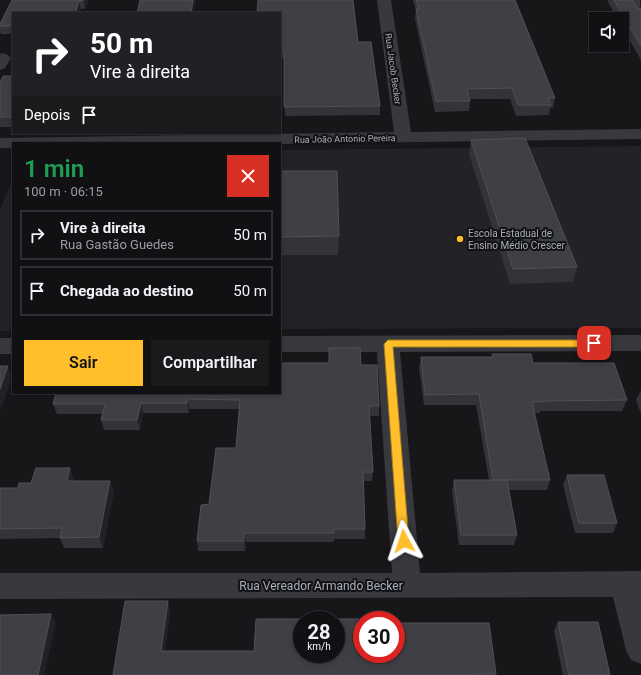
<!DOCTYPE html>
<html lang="pt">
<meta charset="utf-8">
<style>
body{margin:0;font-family:Roboto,sans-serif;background:#1a1a1d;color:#f1f3f6;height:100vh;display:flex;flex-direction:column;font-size:15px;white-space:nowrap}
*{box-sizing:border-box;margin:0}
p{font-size:13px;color:#9c9da0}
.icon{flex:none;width:22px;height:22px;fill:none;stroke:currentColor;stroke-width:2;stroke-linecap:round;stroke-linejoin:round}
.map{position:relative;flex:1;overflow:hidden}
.sheet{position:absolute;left:12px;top:142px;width:269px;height:252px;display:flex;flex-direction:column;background:#111114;border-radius:0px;box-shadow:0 2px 6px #0003,0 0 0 1px #303134}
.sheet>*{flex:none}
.top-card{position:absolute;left:12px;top:12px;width:269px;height:122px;border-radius:0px;box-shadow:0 2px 6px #0003,0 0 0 1px #303134;background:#202124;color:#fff;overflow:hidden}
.tools{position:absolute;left:589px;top:12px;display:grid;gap:8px}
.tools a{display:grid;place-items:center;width:40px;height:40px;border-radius:0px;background:#111114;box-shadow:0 2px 6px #0003,0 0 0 1px #303134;font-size:20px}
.speed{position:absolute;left:293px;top:611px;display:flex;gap:8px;font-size:20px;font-weight:700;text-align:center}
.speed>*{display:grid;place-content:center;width:52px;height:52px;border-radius:50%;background:#111114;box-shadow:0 2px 6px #0003,0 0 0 1px #303134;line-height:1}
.speed small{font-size:10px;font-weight:400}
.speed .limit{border:6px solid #d22;background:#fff;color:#111}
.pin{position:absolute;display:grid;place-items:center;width:34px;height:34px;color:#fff;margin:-17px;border-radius:8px;box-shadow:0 2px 6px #0006}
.me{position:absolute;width:44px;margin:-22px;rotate:355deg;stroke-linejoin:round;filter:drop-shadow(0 0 3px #0008)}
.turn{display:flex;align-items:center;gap:14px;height:84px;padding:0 12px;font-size:18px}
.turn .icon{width:52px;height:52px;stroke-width:2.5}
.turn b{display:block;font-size:28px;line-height:34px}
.then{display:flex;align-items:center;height:38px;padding:0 12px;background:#0003;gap:8px;font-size:15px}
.round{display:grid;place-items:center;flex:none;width:42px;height:42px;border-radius:0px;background:#1a1a1d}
.head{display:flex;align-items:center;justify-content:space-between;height:68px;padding:0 12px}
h1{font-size:24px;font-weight:600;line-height:30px;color:#1e9e55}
.cta{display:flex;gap:8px;margin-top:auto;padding:8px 12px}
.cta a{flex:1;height:46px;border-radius:0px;background:#ffbe2a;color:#111;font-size:16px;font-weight:600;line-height:46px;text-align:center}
.cta a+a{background:#1a1a1d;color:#f1f3f6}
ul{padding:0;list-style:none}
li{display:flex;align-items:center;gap:12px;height:50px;margin:0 8px 6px;padding:0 4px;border:2px solid #303134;border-radius:0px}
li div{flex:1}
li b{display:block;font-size:15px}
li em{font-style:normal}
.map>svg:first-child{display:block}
</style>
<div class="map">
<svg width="641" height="675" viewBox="0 0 641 675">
<rect width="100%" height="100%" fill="#17171a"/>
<path fill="#232327" d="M641,146V328L280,329V150Z
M13,178V331H0V210Z"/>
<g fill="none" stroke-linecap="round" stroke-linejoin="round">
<path fill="#38393f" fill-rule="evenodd" d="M377,0H391L411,132L641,129V139L280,144V143H13V148H0V138L394,132Z
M626,0H640L641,18L636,17Z
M3,53L8,55L11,58L5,68L0,70V54Z
M641,335V351L400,352L420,573L641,571V664L631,660L626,650L613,597L0,599V573H392L377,352H280V336Z
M0,338H13V354H0Z"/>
</g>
<path fill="#333338" d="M12,0H88L85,9H81L79,13H13V34H1L0,31V24Z
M413,0H515L555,98L553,108H550L549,115L516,116L510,99H470V101L469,111L435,112L415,19L416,11Z
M607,0H632L637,8L641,9V60L622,27V19H617Z
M280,13L380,106V115L285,116L284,58H280Z
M13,76V127H0V83Z
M471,140L577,267L573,282L510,284L469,154Z
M280,171L339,236L338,255H280Z
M492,354L533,363L627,400L622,411H540V413H534L550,480L547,490H509L517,535L514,545H459L452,491L454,480H489L476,405H424L419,368L421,357H492Z
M361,365L379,406V416H370L373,472L372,481H364L365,529V539H334V542H246L245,551H198L197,541L209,504L236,448L239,409H189V413H143L140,430H104L101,420L103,414H57L53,404Z
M641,390V414L636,400Z
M567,475L617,523L613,533H575L563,485Z
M74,479L73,481H110L114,491L103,548H64L60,538L0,539V488H18L31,483Z
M168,601L170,610L165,651H254L362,620L496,674V675H113Z
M558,622L610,675H563L554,631Z"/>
<path fill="#222226" d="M84,0H88L85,9L83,1Z
M193,0H196L194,13H191Z
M79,1L81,9L79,13H75Z
M8,366L12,377L1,410L0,406V389Z
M188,399L189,409V413L187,403Z
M141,403L143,413L140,430L137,420Z
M70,468L74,479L71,492L67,481Z
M110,481L114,491L103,548L99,537Z
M244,533L246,542L245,551L244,541Z
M168,601L170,610L164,659L161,651Z
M51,614L56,623L44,675H38Z"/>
<path fill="#3f4046" stroke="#505158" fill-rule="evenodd" d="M12,0H84L83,1H79L75,13H13V26H0V24Z
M140,0H193L191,13H137Z
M258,0H353L358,42H371L380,106L284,107V49H280V13H257Z
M416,0H515L555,98H548L551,105H518L512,88L467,89L470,101H436L416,9H419Z
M614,0H632L637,8L641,9V46Z
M3,76H13V117H0V83Z
M525,138L577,267L513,269L471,140Z
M280,171H337L339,236L280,237Z
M329,348H360L361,365H377L379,406H369L373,472H363L365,529H334V533H244V541H197L201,505L209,504L216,448H236L240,400L188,399L187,403H141L137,420H101L105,404H53L56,393H280V363H329Z
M492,354H531L533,363H614L627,400L542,401L543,402H532L550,480H493L479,394L425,395L421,357H493Z
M0,366H8L0,389Z
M36,468H70L67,481H110L99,537L60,538L62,528L0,529V488H18L19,483H31Z
M567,475H604L617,523H579Z
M454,480H507L517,535H461Z
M125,601H168L161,651H254L256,619H377V620H362V654H396V623H489L496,674H475V675H113ZM302,620H336V654H302Z
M51,614L38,675H0V615Z
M558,622H598L610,675H569Z"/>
<path fill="#ffbe2a" stroke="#a67c1b" d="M388,340H594L598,343L594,347H393L409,541L408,544L404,546L400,544L398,541L384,344Z"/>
<circle fill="#ffbe2a" stroke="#121215" stroke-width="1.5" cx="460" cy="239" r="4"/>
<g text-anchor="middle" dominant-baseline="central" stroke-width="4" stroke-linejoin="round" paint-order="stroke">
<g font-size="9" fill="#a8adbb" stroke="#121215">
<text transform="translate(393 69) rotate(82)">Rua Jacob Becker</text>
<text transform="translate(345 139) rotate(-1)">Rua João Antonio Pereira</text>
</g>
<g font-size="10" fill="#a8adbb" stroke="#121215" text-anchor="start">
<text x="468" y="233">Escola Estadual de<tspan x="468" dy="12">Ensino Médio Crescer</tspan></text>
</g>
<g font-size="12" fill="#a8adbb" stroke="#121215">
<text x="321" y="586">Rua Vereador Armando Becker</text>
</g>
</g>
</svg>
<div class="tools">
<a><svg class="icon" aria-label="sound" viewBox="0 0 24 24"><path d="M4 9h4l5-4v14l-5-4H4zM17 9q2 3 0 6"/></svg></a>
</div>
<div class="speed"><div>28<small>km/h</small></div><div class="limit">30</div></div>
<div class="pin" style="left:594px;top:343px;background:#d93025"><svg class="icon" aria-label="arrive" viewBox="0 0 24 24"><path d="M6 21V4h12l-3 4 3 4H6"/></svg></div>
<svg class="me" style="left:404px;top:541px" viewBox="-20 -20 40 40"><path d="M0-17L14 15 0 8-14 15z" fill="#ffbe2a" stroke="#fff" stroke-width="4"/></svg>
<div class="top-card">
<div class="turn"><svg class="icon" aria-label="right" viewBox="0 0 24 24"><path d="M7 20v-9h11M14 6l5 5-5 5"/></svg><div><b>50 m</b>Vire à direita</div></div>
<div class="then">Depois<svg class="icon" aria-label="arrive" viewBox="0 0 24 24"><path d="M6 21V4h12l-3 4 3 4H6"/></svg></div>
</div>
<section class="sheet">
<div class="head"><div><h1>1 min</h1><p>100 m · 06:15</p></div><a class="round" style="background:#d93025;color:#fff"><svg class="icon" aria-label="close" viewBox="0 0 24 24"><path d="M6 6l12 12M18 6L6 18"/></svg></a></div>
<ul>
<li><svg class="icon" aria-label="right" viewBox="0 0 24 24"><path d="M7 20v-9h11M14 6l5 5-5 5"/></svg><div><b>Vire à direita</b><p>Rua Gastão Guedes</p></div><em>50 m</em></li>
<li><svg class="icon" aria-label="arrive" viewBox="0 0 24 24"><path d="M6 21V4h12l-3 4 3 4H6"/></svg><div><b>Chegada ao destino</b></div><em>50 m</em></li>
</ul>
<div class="cta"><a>Sair</a><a>Compartilhar</a></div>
</section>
</div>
